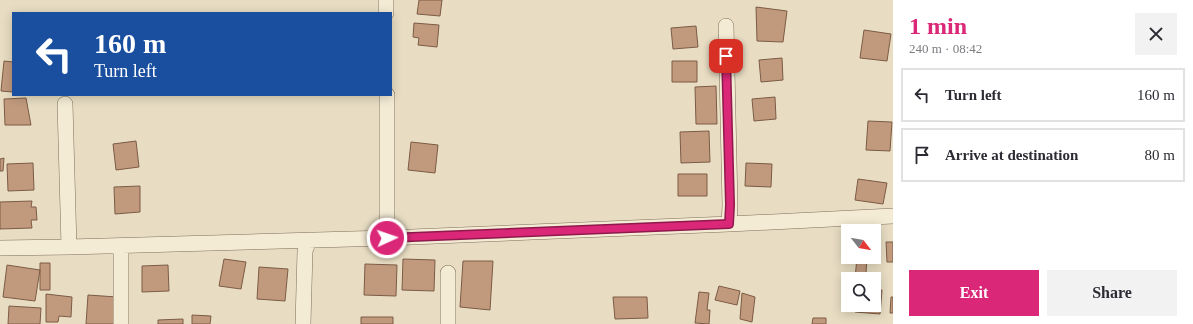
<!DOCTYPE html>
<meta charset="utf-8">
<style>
body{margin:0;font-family:Georgia,serif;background:#f2f2f3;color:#2b2b33;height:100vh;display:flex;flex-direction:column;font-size:15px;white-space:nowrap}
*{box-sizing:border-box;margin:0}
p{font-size:13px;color:#7c7c81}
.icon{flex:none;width:22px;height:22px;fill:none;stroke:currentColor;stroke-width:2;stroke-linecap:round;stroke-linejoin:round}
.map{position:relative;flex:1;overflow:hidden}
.side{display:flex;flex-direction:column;background:#fff;width:300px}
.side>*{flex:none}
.banner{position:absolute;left:12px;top:12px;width:380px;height:84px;border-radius:0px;box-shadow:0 2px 10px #0003;background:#1a4fa0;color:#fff;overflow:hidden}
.needle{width:26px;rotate:121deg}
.fabs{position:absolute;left:841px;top:224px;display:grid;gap:8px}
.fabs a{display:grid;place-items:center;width:40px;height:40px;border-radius:0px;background:#fff;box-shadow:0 2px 10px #0003;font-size:20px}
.pin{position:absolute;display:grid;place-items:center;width:34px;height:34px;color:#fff;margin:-17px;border-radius:8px;box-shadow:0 2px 6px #0006}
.me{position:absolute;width:44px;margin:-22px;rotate:87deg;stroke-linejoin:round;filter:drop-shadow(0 0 3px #0008)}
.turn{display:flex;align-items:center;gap:14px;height:84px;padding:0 16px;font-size:18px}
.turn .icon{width:52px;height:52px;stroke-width:2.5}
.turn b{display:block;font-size:28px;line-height:34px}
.round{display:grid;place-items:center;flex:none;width:42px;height:42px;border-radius:0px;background:#f2f2f3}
.overview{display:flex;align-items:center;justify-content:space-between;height:68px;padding:0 16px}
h1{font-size:24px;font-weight:800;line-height:30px;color:#db2777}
.button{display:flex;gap:8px;margin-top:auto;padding:8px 16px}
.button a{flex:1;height:46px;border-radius:0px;background:#db2777;color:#fff;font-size:16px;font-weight:800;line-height:46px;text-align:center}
.button a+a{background:#f2f2f3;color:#2b2b33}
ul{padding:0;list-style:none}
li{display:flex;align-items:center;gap:12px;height:54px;margin:0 8px 6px;padding:0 8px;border:2px solid #e1e1e2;border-radius:0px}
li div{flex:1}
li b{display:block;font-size:15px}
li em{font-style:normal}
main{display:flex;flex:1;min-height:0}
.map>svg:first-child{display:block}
</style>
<main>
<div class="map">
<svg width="893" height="324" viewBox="0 0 893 324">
<rect width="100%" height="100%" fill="#e8ddc3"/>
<path fill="#c19a7d" stroke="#7c5b45" d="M419,0H442L440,16L417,14Z
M756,7L787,11L783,42L757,41Z
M414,23L439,25L437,47L418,45L419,38L413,37Z
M696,26L698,47L673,49L671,28Z
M864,30L891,34L887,61L860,58Z
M782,58L783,80L761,82L759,60Z
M4,61L13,62V92L1,91Z
M672,61H697V82H672Z
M716,86L717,124H696L695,87Z
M775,97L776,119L754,121L752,99Z
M26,98L31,125H5L4,99Z
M868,121L892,122L890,151L866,150Z
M709,131L710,162L681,163L680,132Z
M136,141L139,167L116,170L113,144Z
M411,142L438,145L435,173L408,170Z
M4,158L3,171H0V159Z
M33,163L34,190L8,191L7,164Z
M746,163L772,164L771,187L745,186Z
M678,174H707V196H678Z
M858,179L887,183L883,204L855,200Z
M140,186V212L115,214L114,187Z
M32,201L31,207H36L37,220H31L32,228L0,229V202Z
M886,242H893V262H887Z
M857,257H867L866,273H869V279H855Z
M224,259L246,262L241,289L219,286Z
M403,259L435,260L434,291L402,290Z
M463,261H493L490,310L460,307Z
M40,263H50V290H40Z
M365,264L397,265L396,296L364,295Z
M7,265L40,270L35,301L3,297Z
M168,265L169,291L142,292V266Z
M259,267L288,269L285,301L257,299Z
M719,286L740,291L737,305L715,300Z
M874,289L882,290L880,314L855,312L856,305H874Z
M699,292L709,293L707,310H710L709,324L695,323Z
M742,293L755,297L752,322L740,319Z
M46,294L72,297L71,317L59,316L58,322H46Z
M88,295L117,297L115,324H86Z
M613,297H647L648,318L615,319Z
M891,297H893V313H890Z
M9,306L41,308L40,324H8Z
M192,315L211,316L210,324H192Z
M361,317H393V324H361Z
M813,318H826V324H812Z
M183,319V324H158V320Z"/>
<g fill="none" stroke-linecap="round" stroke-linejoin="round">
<defs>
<path id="minor" d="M386,0V13
M726,26L730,205L729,224L893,216
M387,95V238
M121,246V324
M69,247L387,238L729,224
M0,248L69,247L65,104
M303,324L305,251L309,240
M448,324V273"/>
</defs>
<use href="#minor" stroke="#7f6f5c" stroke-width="16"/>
<use href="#minor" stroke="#f4ebd4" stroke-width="15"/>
</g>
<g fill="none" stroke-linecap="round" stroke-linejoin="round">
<defs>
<path id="route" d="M387,238L729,224L730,205L726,56"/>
</defs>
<use href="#route" stroke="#8e194d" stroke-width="10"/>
<use href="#route" stroke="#db2777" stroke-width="7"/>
</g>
</svg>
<div class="fabs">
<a><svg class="needle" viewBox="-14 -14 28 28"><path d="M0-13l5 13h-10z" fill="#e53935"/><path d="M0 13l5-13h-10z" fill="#7c7c81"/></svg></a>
<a><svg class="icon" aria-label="search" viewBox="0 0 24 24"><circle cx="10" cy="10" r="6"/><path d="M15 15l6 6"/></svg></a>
</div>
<div class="pin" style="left:726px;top:56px;background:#d93025"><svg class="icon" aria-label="arrive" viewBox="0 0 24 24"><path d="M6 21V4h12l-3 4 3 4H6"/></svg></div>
<svg class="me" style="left:387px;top:238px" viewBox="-20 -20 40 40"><circle r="17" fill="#db2777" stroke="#fff" stroke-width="3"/><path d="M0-11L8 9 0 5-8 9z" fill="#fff"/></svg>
<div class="banner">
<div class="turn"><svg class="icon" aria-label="left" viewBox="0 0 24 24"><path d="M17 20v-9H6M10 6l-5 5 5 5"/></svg><div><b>160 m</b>Turn left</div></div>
</div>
</div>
<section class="side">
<div class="overview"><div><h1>1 min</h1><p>240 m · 08:42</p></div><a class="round"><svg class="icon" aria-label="close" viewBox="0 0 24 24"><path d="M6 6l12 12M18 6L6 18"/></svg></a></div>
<ul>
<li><svg class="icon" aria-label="left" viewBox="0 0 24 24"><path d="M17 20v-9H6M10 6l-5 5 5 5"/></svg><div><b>Turn left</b></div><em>160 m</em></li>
<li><svg class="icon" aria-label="arrive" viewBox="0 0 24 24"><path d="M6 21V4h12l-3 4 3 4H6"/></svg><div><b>Arrive at destination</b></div><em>80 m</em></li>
</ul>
<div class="button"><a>Exit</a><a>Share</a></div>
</section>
</main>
